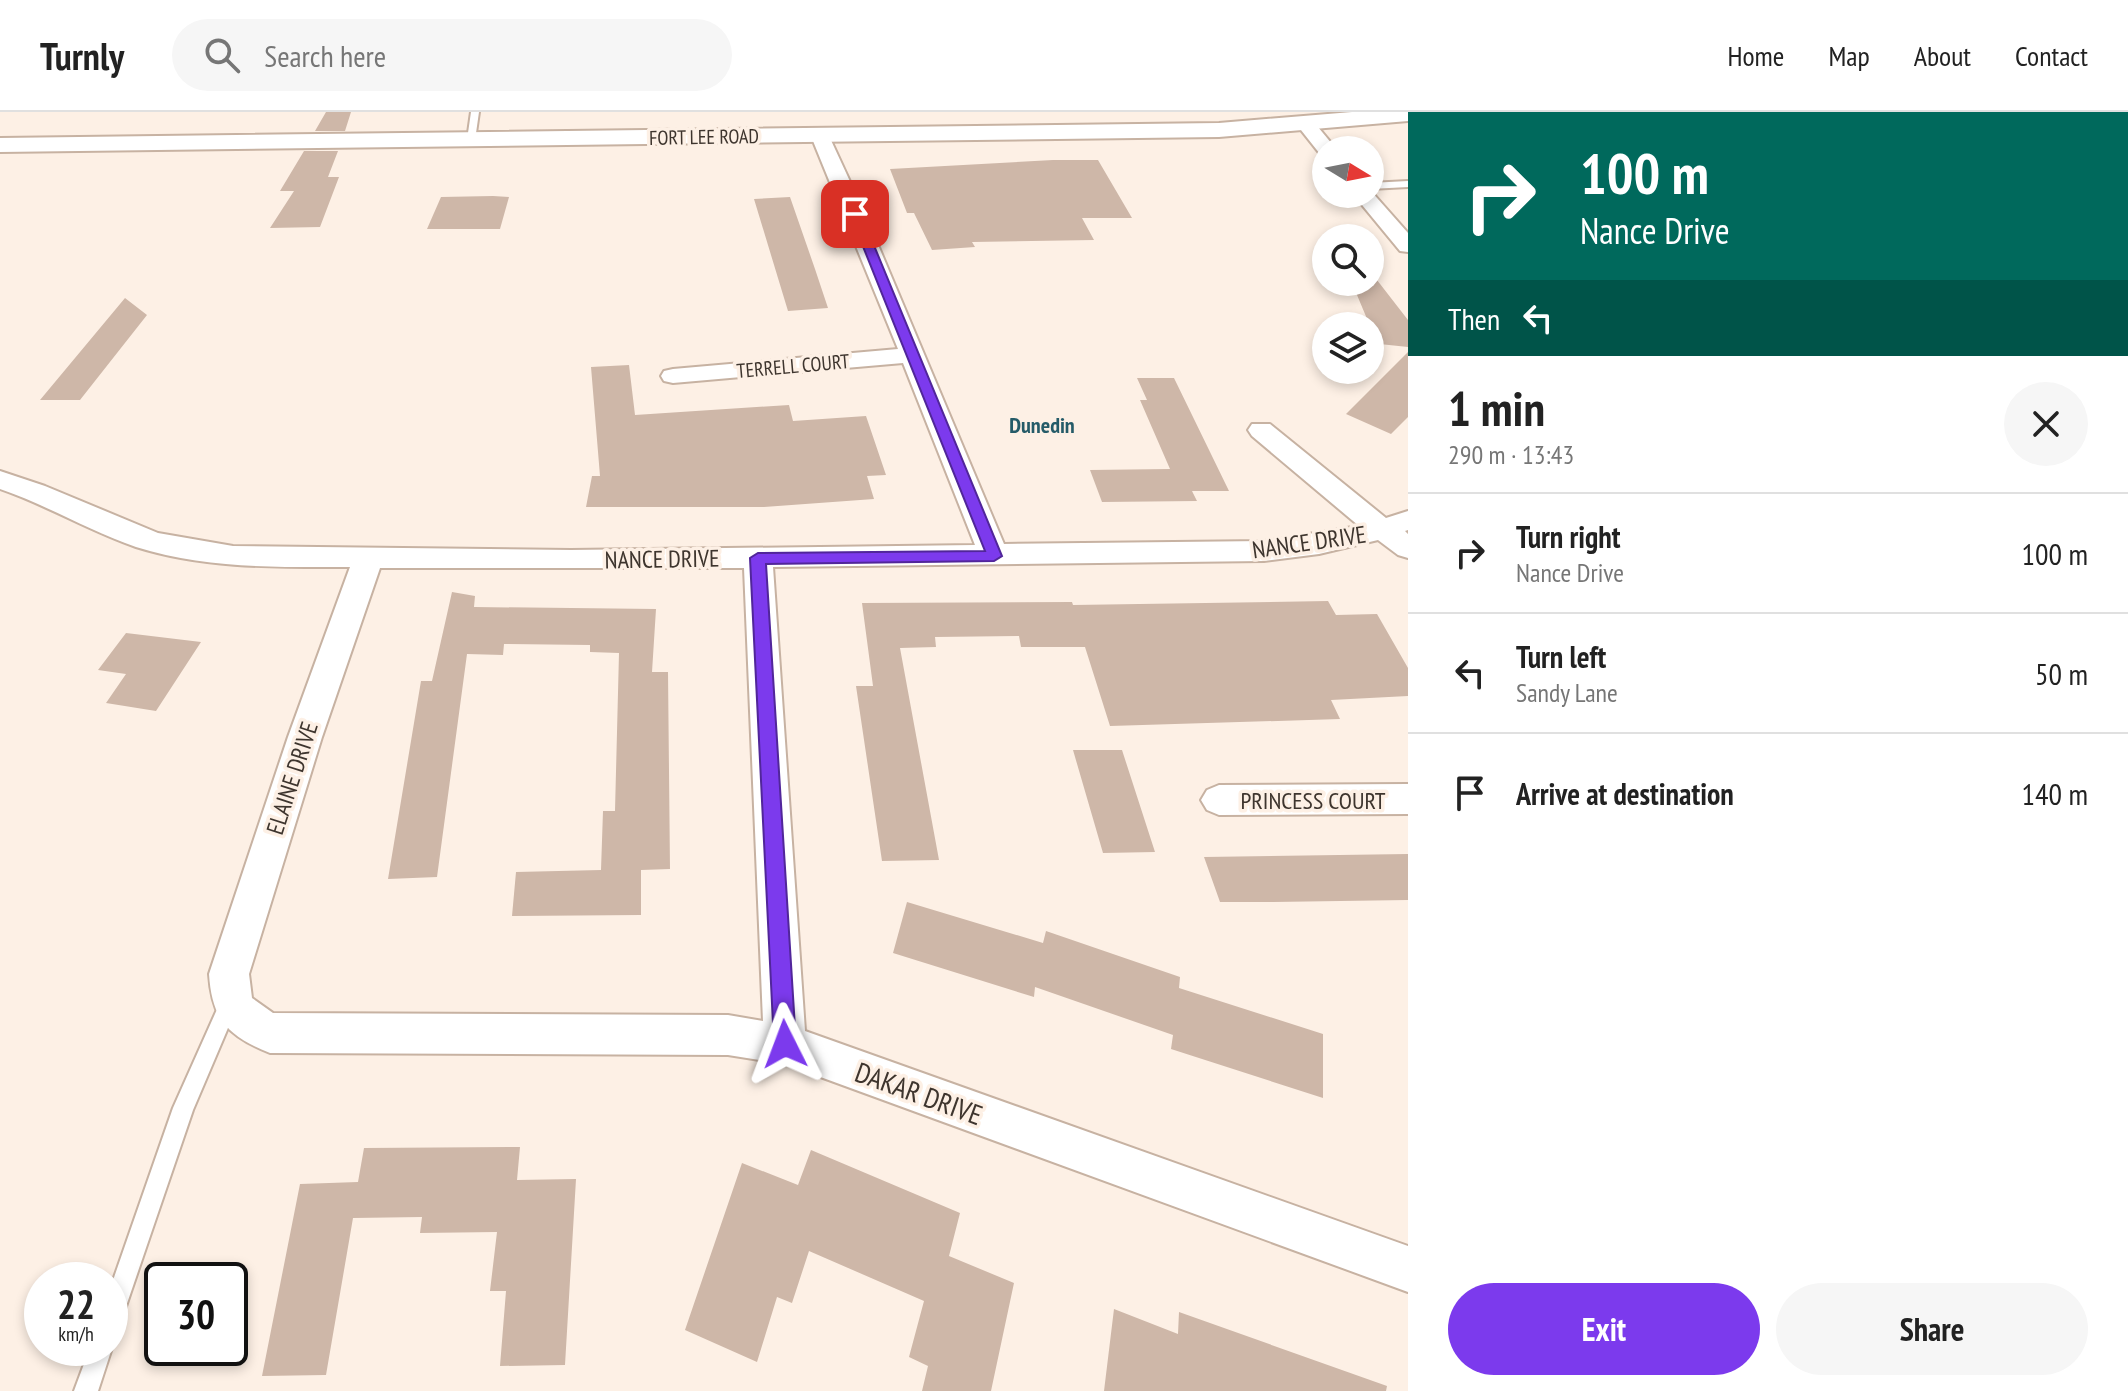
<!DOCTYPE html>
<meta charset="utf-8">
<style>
body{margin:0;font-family:"PT Sans Narrow",sans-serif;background:#f6f6f6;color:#222;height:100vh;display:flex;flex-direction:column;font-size:30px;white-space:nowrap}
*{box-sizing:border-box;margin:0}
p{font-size:26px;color:#767676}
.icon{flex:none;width:44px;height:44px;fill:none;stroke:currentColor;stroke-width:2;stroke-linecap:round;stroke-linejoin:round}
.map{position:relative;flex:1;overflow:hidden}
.details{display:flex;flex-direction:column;background:#fff;width:720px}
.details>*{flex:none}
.guide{background:#00695c;color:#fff;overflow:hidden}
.needle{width:52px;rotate:100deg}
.fabs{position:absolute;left:1312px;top:24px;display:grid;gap:16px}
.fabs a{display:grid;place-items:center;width:72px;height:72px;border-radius:50%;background:#fff;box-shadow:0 4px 12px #0003;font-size:40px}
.speed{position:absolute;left:24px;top:1150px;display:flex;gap:16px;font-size:40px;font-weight:700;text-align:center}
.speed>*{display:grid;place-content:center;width:104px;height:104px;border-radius:50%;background:#fff;box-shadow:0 4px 12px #0003;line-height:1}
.speed small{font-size:20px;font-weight:400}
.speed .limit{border:4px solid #111;border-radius:12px;background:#fff;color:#111}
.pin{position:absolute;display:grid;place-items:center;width:68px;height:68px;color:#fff;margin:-34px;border-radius:16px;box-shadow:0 4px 12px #0006}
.me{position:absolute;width:88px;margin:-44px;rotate:357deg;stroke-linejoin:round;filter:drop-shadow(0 0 6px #0008)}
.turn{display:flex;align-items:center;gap:28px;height:168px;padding:0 40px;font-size:36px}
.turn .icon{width:104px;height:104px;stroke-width:2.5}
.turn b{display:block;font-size:56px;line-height:68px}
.then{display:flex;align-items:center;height:76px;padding:0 40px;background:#0003;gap:16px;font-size:30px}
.round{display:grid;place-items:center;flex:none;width:84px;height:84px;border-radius:42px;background:#f6f6f6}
.headline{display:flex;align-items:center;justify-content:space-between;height:136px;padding:0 40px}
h1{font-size:48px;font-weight:600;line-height:60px}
.primary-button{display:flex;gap:16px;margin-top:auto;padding:16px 40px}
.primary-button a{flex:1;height:92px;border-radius:48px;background:#7c3aed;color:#fff;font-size:32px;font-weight:600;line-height:92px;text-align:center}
.primary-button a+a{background:#f6f6f6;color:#222}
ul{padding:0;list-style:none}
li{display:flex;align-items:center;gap:24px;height:120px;padding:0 40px;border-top:2px solid #e0e0e0}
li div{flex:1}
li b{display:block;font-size:30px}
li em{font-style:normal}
header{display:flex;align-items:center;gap:48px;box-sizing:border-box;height:112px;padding:0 40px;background:#fff;border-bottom:2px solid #e0e0e0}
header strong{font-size:38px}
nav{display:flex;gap:44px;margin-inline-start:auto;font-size:28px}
.search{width:560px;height:72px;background:#f6f6f6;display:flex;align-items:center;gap:20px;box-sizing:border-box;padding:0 28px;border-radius:44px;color:#767676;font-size:30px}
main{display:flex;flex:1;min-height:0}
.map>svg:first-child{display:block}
</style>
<header>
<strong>Turnly</strong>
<div class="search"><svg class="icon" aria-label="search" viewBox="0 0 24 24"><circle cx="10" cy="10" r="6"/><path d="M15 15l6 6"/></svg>Search here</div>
<nav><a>Home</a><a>Map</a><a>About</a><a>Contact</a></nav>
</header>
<main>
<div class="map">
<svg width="1408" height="1279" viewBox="0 0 1408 1279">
<rect width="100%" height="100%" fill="#fdf0e5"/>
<path fill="#ceb7a8" d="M326,0H351L345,19H315Z
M304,39H338L328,65H339L320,115L270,116L294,79H280Z
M1053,48H1098L1132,106H1082L1094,128L972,130L975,135L932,138L914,101H907L890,57Z
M441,85L493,84L509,85L500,117H427Z
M790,85L815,157L828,196L788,199L754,87Z
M1370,159L1408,208V235L1370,231V214L1352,171L1338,170H1370Z
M125,186L147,203L80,288H40Z
M1408,240V305L1391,322L1346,302Z
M629,253L635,303L789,293L793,309L866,304L886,363L867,364L874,387L764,395H586L592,364H600L591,255Z
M1137,266H1174L1229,379H1192L1197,389L1102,390L1090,358L1170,357L1140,288H1147Z
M452,480L475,484L474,495L656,497L652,560H668L670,757L641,758V803L512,804L516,760L601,758L603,699H615L619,541L590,540V533L504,532L503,543L467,542L437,765L388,767L421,569H432Z
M1328,489L1336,503L1377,502L1408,556V584L1331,588L1340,607L1110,614L1085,535H1021L1019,524L935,525L936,535L900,536L939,748L882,749L856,574H873L862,491L1072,490L1073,493Z
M126,521L201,530L156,599L106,591L126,562L98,558Z
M1073,638H1122L1155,740L1103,741Z
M1408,742V788L1273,790H1220L1204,745Z
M907,790L1043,831L1046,819L1180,865L1179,876L1323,922V986L1171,937L1173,923L1035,875L1034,885L893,841Z
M520,1035L517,1068L576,1067L565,1253L500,1254L506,1179H490L497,1120L420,1121L422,1105L353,1106L326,1263L262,1264L300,1072L358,1070L364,1036Z
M811,1038L960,1101L949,1144L1014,1171L991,1279H922L928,1254L909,1245L924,1189L809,1139L792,1191L777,1185L757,1250L685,1218L742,1051L798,1073Z
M1114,1197L1178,1222L1179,1200L1387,1274L1386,1279H1104Z"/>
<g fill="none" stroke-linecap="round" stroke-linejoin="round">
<defs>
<path id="service" d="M471,0H479L475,28L471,31L467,28Z
M1408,69V75L1370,77V71Z
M230,881L237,884L239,890L193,998L121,1209L118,1217L110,1220V1177L173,996L223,884Z
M110,1230L112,1236L98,1279H74L90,1236H110Z"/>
<path id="minor" d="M1306,7L1313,9L1337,38H1326V43L1320,42L1297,13Z
M820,18L829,24L865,102L1004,432L1264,429L1359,414L1252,324L1248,318L1252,312H1270L1386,406L1408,399V418L1405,419L1408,422V446L1398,443L1378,428L1319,442L1264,449L773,455L805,919L1408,1134V1180L785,952L728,943L270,941C228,924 212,908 209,862L288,625L350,455C278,455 206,457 136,435C89,419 47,393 0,377V359L45,374L158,421L233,434L571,438L975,433L903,251L673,271L664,269L661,264L664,259L673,257L898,237L811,24ZM380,456H744L763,909L728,903L273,901L252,886L249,862L322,625Z
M1370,78L1408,121V140L1400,139L1353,82H1370Z
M1408,672V702L1219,703L1207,698L1201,688L1207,678L1219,673Z"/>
<path id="tertiary" d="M1352,0H1408V9L1219,25L0,40V26L1219,11Z"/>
</defs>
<use href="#service" stroke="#c7b2a2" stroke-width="4"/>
<use href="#minor" stroke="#c7b2a2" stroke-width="4"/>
<use href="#tertiary" stroke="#c7b2a2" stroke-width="4"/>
<use href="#service" fill="#fff" fill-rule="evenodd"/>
<use href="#minor" fill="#fff" fill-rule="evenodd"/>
<use href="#tertiary" fill="#fff" fill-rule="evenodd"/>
</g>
<path fill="#7c3aed" stroke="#51269a" stroke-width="2" d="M855,98L861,102L1002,444L994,449L766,452L796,932L792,940L785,943L777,940L774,932L750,446L758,441L985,439L850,102Z"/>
<g text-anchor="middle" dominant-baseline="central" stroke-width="7" stroke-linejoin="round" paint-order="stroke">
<g font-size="20" fill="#3e352e" stroke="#fdf0e5">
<text transform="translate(704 25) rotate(-1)">FORT LEE ROAD</text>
<text transform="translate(793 254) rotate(-5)">TERRELL COURT</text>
</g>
<g font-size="22" font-weight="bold" fill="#255b68" stroke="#fdf0e5">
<text x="1042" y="313">Dunedin</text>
</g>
<g font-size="24" fill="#3e352e" stroke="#fdf0e5">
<text transform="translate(1309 430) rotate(-8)">NANCE DRIVE</text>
<text transform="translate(662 447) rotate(-1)">NANCE DRIVE</text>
<text transform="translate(292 666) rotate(-72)">ELAINE DRIVE</text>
<text x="1313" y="688">PRINCESS COURT</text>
</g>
<g font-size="28" fill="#3e352e" stroke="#fdf0e5">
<text transform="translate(919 981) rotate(20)">DAKAR DRIVE</text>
</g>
</g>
</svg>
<div class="fabs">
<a><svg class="needle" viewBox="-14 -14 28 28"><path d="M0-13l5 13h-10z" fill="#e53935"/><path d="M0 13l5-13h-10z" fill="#767676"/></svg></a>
<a><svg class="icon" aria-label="search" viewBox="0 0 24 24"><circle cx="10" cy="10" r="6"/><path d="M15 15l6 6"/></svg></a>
<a><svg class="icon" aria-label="layers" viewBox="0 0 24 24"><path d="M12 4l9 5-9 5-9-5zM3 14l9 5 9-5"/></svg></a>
</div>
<div class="speed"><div>22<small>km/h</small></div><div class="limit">30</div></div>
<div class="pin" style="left:855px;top:102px;background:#d93025"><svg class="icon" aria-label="arrive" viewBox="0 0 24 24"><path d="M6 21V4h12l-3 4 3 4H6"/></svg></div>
<svg class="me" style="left:785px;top:932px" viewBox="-20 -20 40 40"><path d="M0-17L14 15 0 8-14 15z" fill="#7c3aed" stroke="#fff" stroke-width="4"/></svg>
</div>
<section class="details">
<div class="guide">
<div class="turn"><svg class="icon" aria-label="right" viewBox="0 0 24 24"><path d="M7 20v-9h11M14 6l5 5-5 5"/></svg><div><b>100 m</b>Nance Drive</div></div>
<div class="then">Then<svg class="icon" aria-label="left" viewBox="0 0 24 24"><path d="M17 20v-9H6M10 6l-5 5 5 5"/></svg></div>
</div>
<div class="headline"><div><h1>1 min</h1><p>290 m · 13:43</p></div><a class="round"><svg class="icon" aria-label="close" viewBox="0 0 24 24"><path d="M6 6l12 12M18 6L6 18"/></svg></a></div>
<ul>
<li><svg class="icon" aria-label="right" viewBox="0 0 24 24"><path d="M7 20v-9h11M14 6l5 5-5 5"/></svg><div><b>Turn right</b><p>Nance Drive</p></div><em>100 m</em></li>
<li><svg class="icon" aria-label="left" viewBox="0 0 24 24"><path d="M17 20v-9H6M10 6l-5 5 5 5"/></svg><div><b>Turn left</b><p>Sandy Lane</p></div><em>50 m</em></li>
<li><svg class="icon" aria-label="arrive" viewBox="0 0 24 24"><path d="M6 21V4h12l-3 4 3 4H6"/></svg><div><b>Arrive at destination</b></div><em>140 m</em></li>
</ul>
<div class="primary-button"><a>Exit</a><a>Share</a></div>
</section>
</main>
